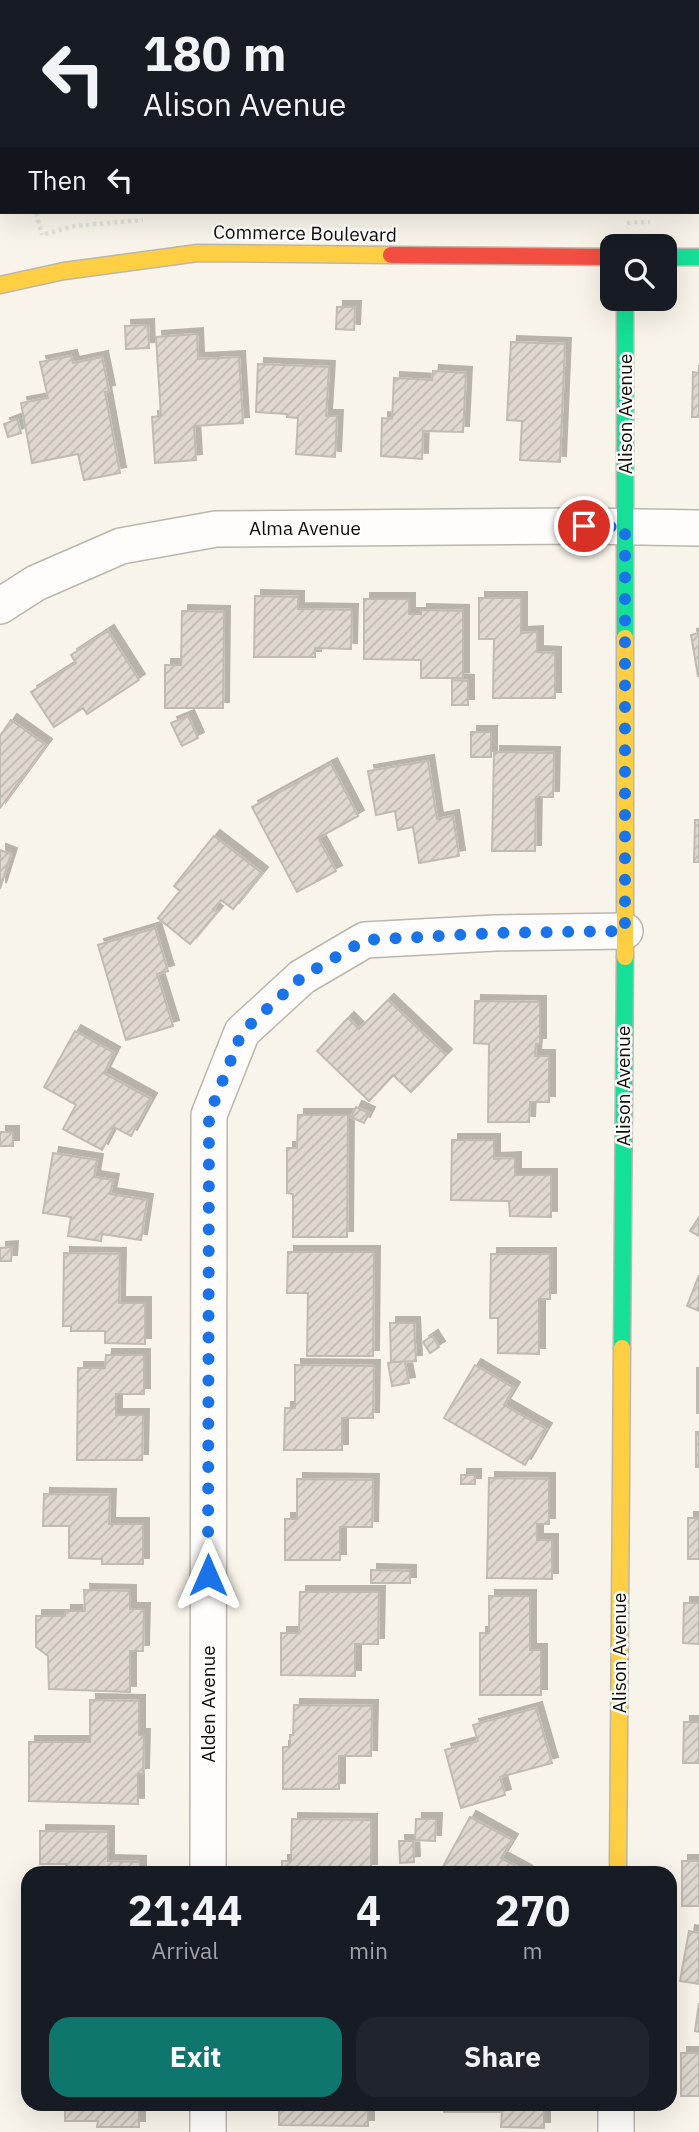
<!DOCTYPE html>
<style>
body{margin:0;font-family:"IBM Plex Sans",sans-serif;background:#20242c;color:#f1f3f6;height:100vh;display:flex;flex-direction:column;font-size:26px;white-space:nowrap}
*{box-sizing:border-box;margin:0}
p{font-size:23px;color:#9ea1a6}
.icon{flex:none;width:38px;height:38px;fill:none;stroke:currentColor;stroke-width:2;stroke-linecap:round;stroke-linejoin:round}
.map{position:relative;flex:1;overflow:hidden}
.drawer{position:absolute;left:21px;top:1866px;width:656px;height:245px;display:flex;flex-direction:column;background:#171b24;border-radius:21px;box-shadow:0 7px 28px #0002}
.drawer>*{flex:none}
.top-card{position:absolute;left:0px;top:0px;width:700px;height:214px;box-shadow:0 7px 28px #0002;background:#171b24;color:#f1f3f6;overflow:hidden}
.tools{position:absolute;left:600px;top:234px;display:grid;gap:14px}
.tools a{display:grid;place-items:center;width:77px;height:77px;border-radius:14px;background:#171b24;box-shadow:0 7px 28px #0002;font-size:35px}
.pin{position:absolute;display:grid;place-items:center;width:60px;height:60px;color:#fff;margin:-30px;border:4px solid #fff;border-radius:50%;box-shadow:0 2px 7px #0007}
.me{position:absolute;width:77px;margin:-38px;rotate:0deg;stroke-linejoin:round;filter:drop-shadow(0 0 5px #0008)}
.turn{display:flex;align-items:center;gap:24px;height:147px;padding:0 28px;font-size:32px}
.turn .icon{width:91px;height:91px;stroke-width:2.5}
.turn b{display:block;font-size:49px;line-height:60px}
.then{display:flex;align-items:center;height:66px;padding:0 28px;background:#0003;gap:14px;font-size:26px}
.eta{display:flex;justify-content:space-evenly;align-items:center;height:119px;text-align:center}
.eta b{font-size:42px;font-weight:800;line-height:49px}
.action{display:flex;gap:14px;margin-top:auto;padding:14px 28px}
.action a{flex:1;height:80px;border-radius:21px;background:#0f766e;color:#fff;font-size:28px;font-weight:800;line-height:80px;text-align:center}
.action a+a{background:#20242c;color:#f1f3f6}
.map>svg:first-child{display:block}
</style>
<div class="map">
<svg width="699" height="2132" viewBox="0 0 699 2132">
<defs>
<pattern id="building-hatch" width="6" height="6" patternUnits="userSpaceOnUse" patternTransform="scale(1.75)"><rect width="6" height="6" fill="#e0d8ce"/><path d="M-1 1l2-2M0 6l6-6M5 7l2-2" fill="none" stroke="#bfb8af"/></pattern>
<filter id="shadow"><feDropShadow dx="6" dy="-6" stdDeviation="0" flood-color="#0004"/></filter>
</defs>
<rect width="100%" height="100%" fill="#f9f4e9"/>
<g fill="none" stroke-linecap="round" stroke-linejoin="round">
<path stroke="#cad8be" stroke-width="10" d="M0,197H2"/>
</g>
<path fill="url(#building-hatch)" stroke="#c0bbb2" stroke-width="2" filter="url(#shadow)" d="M337,307H355L354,330L336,329Z
M148,325L149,348L126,349L125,326Z
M197,334L198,359L239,357L243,423L194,426L196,460L155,463L152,417L161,416L156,337Z
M511,342L565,344L560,462L520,460L522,421L507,420Z
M71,356L73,363L102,357L109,391L105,392L120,473L84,480L78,454L32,463L21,403L48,398L40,362Z
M258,364L329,367L326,416H337L335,457L296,454L298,418L287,417V414L256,412Z
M433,371L466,373L463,432L423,431L422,459L381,456L382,418L392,419L394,378L432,380Z
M693,372L699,373V417H692Z
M17,419L21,433L8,437L4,424Z
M255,596L298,597V609L352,610L351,649L315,648V657H254Z
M479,598H521V633L537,632V652L555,653V698H493L494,639H479Z
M364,599H409V614H421V610L463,611V678H421V660L364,659Z
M182,611L224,612L223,708H165V665H181Z
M108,631L139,680L87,714L83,708L54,727L31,692L76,663L71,655Z
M699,633V676H698L691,635Z
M452,680L468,681V705H452Z
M188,716L198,738L182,746L171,723Z
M11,720L46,745L0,808V736Z
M471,732H491V757H471Z
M494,752L554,753L553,797H536L535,851H492Z
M428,761L437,819L453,816L459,856L419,863L413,827L398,830L395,811L376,815L368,771Z
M331,764L358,816L318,838L336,871L297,892L252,807Z
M695,820H699V862H694Z
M214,836L262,873L233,909L221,900L213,909L217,912L190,944L158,918L180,891L174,886Z
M0,850L11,854L0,889Z
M155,928L168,971L157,974L173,1026L126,1040L98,945Z
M388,1000L446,1055L411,1092L393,1075L369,1101L317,1051L348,1018L359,1029Z
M475,1001L540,1002V1044H536L535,1056H549V1102H530L529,1122H488L489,1044L474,1043Z
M75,1031L114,1053L104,1073L151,1099L131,1136L114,1127L102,1150L63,1129L76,1105L44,1087Z
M356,1107L369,1113L364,1123L351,1117Z
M298,1115H348L347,1237H293V1194L287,1193V1148H297Z
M0,1132H13V1146H0Z
M452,1140H494V1159L515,1158V1175H551V1217L510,1216L509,1201L451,1200Z
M53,1153L97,1160L94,1177L113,1180L110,1194L147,1200L141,1240L102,1234L101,1241L68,1236L71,1217L43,1213Z
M699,1217V1236L690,1231Z
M12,1247L11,1261H0V1248Z
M288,1252H374L373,1356H307L308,1293H287Z
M64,1253L120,1254L119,1303H145V1344L105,1343V1331H71V1326H63Z
M491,1254H550V1299H539V1354L498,1353V1318H490Z
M699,1275V1311L687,1306Z
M390,1323H414L416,1361L391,1362Z
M432,1336L439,1347L430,1353L423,1342Z
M106,1355H144V1394H116V1415H143L142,1460H77L78,1368H105Z
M391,1362H405L409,1383L392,1386L388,1363Z
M295,1365L374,1366L373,1418H342V1450H284L285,1408H295Z
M475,1365L514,1388L504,1405L546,1429L525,1465L444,1418Z
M697,1368H699V1413H697Z
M696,1432H699V1467H696Z
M461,1475H475V1484H461Z
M489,1478L549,1479V1524H537V1540H552V1579L487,1578Z
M297,1479L373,1480L372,1527H340V1560H285V1519H297Z
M44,1494L110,1495L109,1524H143V1564H102V1559L69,1558V1526H43Z
M688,1518H699V1559H688Z
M371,1570L410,1571V1583H371Z
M84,1590L130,1591V1609H144L143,1651H130V1692L49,1689L48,1656L36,1647V1616H65V1611H85Z
M300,1592H379L378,1644H355V1676L281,1675V1633H299Z
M489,1596H530V1650H541V1695H480V1633H489Z
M684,1603H699V1644L683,1643Z
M90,1700L139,1701V1735H144L143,1774H138V1804L29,1801V1742H90Z
M294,1705L372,1706L371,1756H339V1789H283V1747H290V1735H293Z
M536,1708L552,1763L500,1777L505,1795L461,1808L445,1750L478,1741L473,1725Z
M684,1722H699V1763H683Z
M470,1817L512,1840L501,1858L527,1872H440Z
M292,1819L371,1820V1870L339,1869V1872H282V1861H291Z
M416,1819H436L435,1841L415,1840Z
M40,1831L108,1832V1861L140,1862V1872H66V1864H40Z
M399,1841H413L414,1862L400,1863Z
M682,1861H699V1906H682Z
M689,1931L699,1933V1984L680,1981Z
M699,2003V2032L695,2031Z
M681,2053H699V2096H681Z
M65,2104H139V2127H97L98,2121H65Z
M279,2104H368V2126L279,2125Z
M444,2104H544V2128L501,2127L502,2112H444Z"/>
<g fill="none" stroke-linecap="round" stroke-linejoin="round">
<defs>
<path id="street" d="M0,606L36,583L121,546L216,529L584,526L699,528
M208,1872L209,1115L242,1032L302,977L365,940L495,933L625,931
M208,2132V2104
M616,2132V2104"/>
<path id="fast" d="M665,257H699
M625,299V638
M622,1348L625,957"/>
<path id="slow" d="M698,47H699
M0,285L64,271L198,253L391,255
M625,957V638
M618,1872L622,1348"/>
<path id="jam" d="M0,43H2
M391,255L612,257"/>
</defs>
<use href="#street" stroke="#bbb6ad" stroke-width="38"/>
<use href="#fast" stroke="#bbb6ad" stroke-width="19"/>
<use href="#slow" stroke="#bbb6ad" stroke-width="19"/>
<use href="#jam" stroke="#bbb6ad" stroke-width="19"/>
<path stroke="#e3e1de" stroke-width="4.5" stroke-dasharray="3.5 3.5" stroke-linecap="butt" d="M0,146H2
M698,163H699
M36,213L42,235
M627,223L650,222
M45,234L74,226L143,220"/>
<use href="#street" stroke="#fefdfc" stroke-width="35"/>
<use href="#fast" stroke="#16e098" stroke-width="16"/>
<use href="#slow" stroke="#ffcf43" stroke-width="16"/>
<use href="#jam" stroke="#f24e42" stroke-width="16"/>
</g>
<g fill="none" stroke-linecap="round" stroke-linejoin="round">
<path stroke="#1a73e8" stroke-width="12" stroke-dasharray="0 21.6" d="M208,1575L209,1115L242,1032L302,977L365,940L495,933L625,931V527L584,526"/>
</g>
<g text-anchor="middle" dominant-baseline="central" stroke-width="5" stroke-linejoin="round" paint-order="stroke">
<g font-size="19" fill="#100d05" stroke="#fff">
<text transform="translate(305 233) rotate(1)">Commerce Boulevard</text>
<text transform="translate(625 414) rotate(-90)">Alison Avenue</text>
<text x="305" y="528">Alma Avenue</text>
<text transform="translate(623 1086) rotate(-90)">Alison Avenue</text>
<text transform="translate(619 1653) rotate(-90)">Alison Avenue</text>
<text transform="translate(208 1704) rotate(-90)">Alden Avenue</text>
</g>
</g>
</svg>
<div class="tools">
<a><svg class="icon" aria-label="search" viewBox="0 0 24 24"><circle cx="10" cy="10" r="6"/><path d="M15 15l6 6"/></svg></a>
</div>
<div class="pin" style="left:584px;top:526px;background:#d93025"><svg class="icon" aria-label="arrive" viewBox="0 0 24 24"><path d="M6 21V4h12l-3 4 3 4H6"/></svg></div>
<svg class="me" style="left:208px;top:1575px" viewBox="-20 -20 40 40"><path d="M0-17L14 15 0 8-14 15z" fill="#1a73e8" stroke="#fff" stroke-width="4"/></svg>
<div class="top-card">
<div class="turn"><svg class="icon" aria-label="left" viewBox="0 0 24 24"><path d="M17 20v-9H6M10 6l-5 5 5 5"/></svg><div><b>180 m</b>Alison Avenue</div></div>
<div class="then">Then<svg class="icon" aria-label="left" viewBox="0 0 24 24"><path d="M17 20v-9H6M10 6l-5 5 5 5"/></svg></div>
</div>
<section class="drawer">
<div class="eta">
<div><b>21:44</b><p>Arrival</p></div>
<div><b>4</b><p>min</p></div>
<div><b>270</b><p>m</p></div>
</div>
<div class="action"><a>Exit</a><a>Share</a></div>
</section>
</div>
